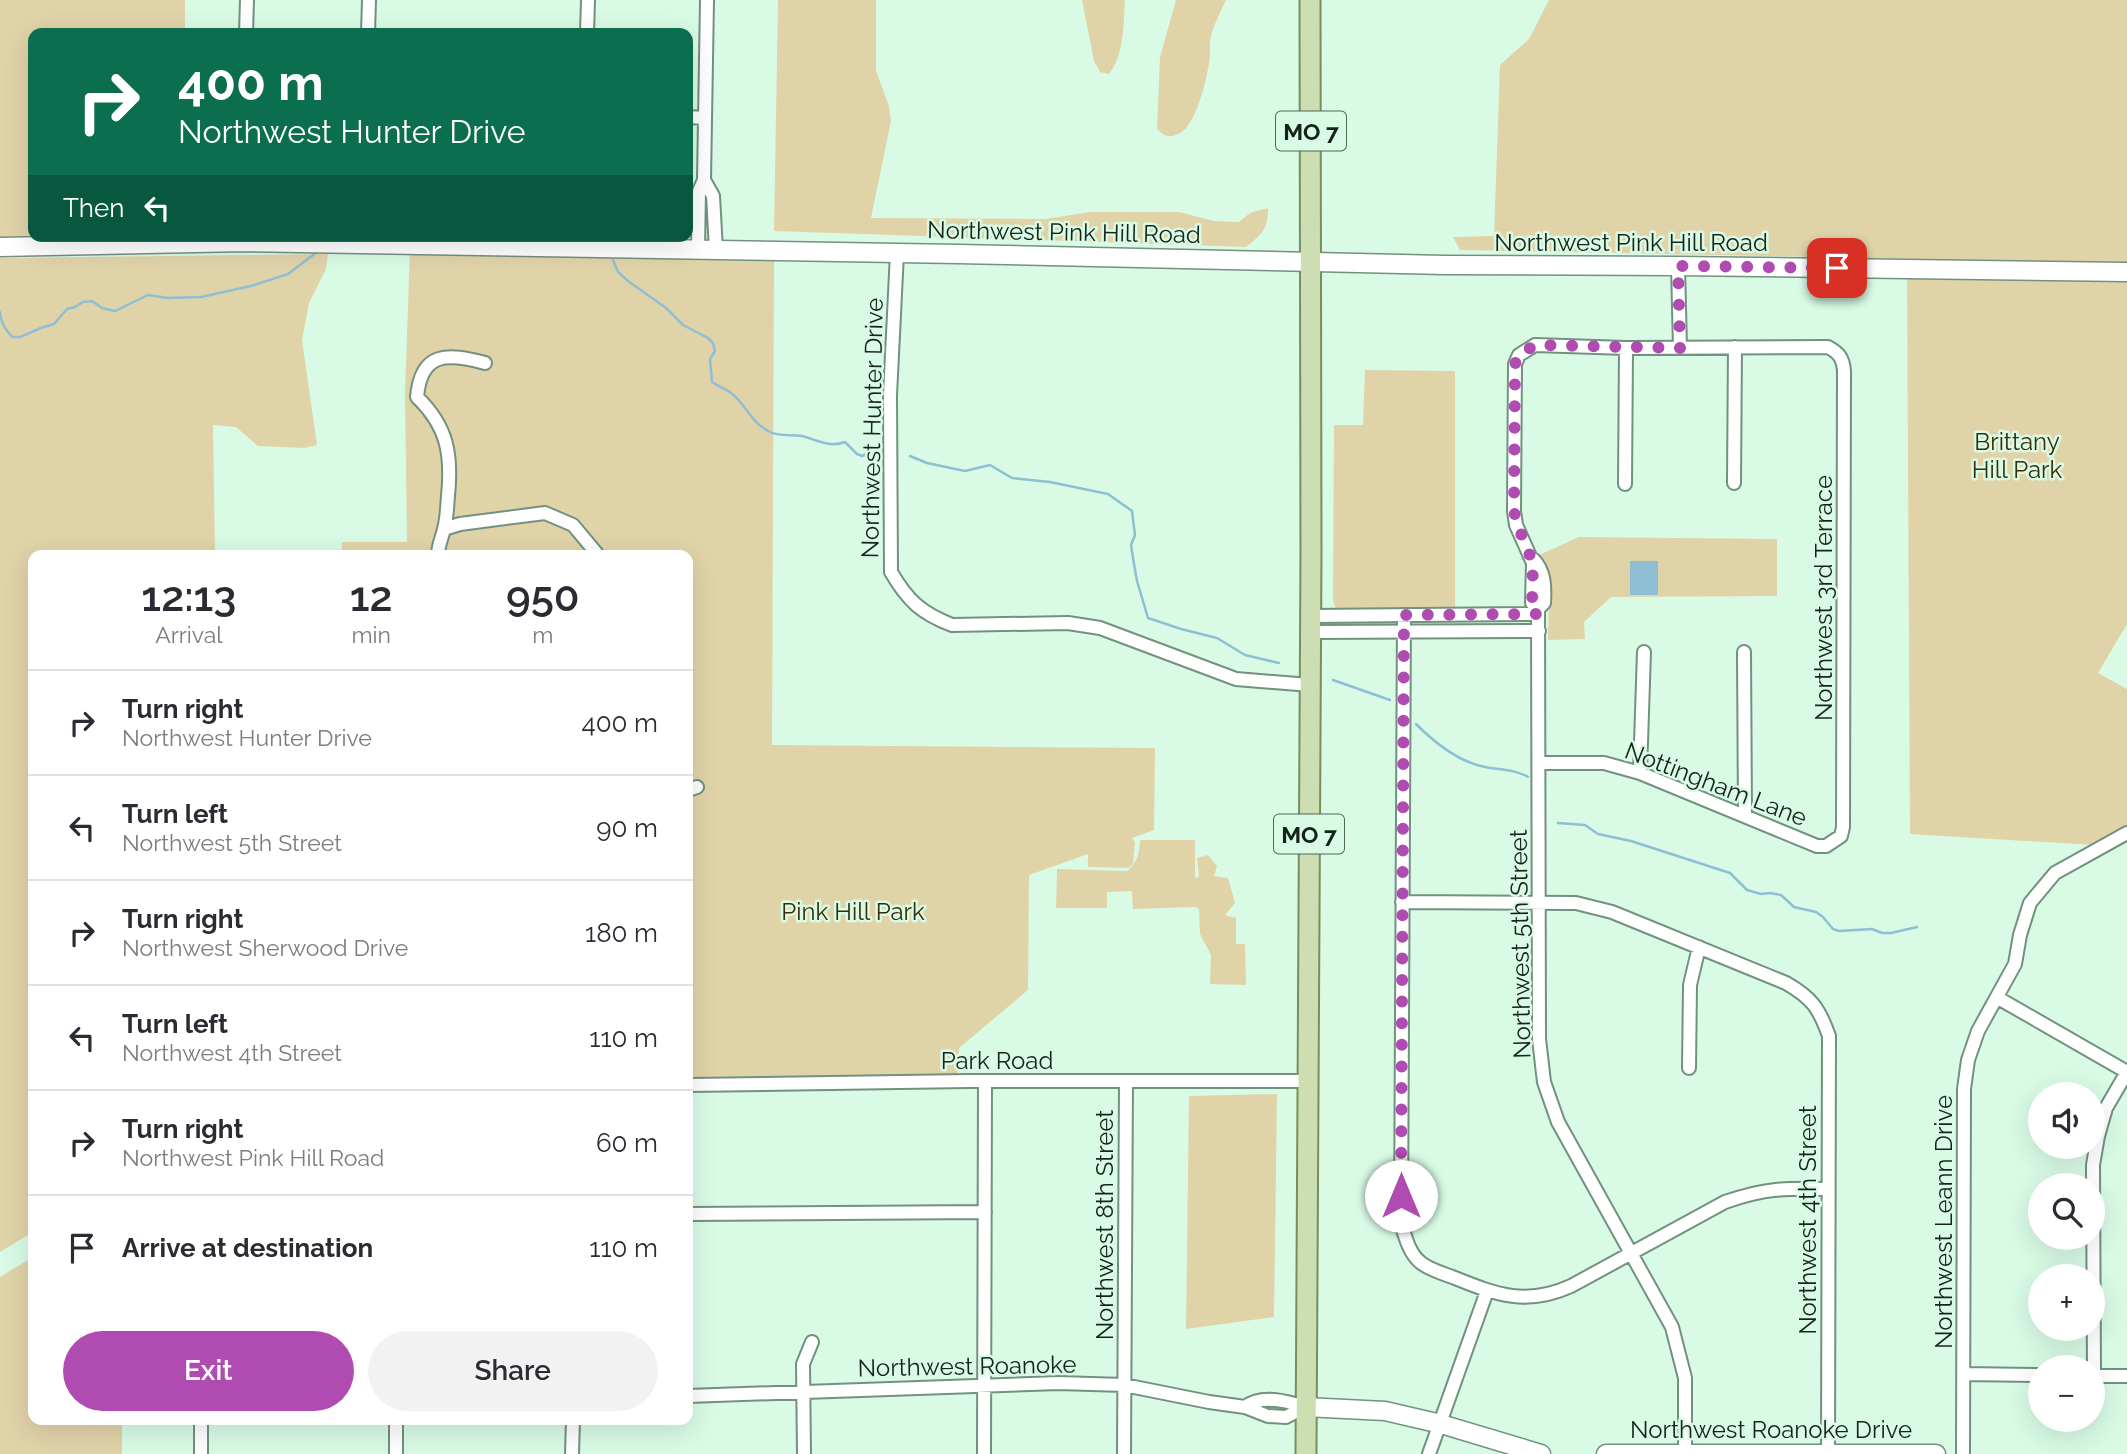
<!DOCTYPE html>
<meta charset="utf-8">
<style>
body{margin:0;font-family:Raleway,sans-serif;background:#f2f2f3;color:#2b2b33;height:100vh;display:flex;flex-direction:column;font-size:26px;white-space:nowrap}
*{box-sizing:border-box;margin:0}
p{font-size:23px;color:#7c7c81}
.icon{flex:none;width:38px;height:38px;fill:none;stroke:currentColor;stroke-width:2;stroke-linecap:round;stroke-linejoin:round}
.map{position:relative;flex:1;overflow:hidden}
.panel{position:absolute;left:28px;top:550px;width:665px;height:875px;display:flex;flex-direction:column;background:#fff;border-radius:14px;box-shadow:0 7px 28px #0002}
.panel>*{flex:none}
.top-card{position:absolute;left:28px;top:28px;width:665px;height:214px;border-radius:14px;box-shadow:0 7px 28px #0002;background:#0b6e4f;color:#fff;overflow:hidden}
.buttons{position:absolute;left:2028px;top:1082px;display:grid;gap:14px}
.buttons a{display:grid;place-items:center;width:77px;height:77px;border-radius:50%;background:#fff;box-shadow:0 7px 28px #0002;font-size:35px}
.pin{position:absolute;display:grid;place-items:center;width:60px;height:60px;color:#fff;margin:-30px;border-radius:14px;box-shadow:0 4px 10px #0006}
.me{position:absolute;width:77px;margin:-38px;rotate:0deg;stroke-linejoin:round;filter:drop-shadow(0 0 5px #0008)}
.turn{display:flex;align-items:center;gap:24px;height:147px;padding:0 35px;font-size:32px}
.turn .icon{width:91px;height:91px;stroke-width:2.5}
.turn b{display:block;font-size:49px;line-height:60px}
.then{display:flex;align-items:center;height:66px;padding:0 35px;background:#0003;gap:14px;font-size:26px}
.eta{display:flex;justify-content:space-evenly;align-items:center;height:119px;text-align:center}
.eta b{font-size:42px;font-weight:600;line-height:49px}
.action{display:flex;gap:14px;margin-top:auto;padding:14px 35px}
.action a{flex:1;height:80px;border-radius:42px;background:#af4bb1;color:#fff;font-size:28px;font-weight:600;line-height:80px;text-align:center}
.action a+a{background:#f2f2f3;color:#2b2b33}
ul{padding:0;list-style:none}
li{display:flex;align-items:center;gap:21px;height:105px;padding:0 35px;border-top:2px solid #e1e1e2}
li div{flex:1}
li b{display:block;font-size:26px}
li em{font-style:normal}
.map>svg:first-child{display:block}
</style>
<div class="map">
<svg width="2127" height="1454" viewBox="0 0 2127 1454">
<rect width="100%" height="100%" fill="#d9fbe6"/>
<path fill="#e1d3a8" d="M0,0H185V33H33V236H68L0,237Z
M778,0H876V71L889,106L891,121L871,218L1046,219L1090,212H1179L1214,221L1239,222L1250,213L1268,208C1268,230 1262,234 1246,247L774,231Z
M1082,0H1125C1123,24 1125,54 1109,74L1100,72L1094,61Z
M1176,0H1226C1221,11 1214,24 1211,36C1209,45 1211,54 1209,63C1206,82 1195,130 1176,135C1168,138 1163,135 1157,129L1160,57Z
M1549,0H2127V263L1460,250L1453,237L1494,236L1500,65L1529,39Z
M410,248L774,261L772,745L1155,748L1154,830L1132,838L1135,842L1133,864L1128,868L1088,867V854L1029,875L1028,990L959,1048L957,1075L688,1077V555H342V542H407L405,394Z
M328,254L326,269L309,303L302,340L317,445L304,448L258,446L236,427L213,425L215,555H33V1232L0,1252V258Z
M1907,278H2127V624L2098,673L2127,689V830L2093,845L1910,834Z
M1365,370L1455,371V609L1342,611L1335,607L1333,600L1334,425H1363Z
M1579,537L1777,539V596L1611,597L1584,622L1585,639L1548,640C1548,612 1553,580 1539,555Z
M1140,840H1195V878L1199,877L1197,858L1208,855L1217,866L1214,876L1228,878L1235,903L1225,915L1236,918V944H1245L1246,985L1210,984L1211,955L1200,934L1199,909L1195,907L1133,909L1132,891L1107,892V908H1056L1057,869L1127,871C1138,862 1139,854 1140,840Z
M1277,1094L1274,1317L1186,1329L1189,1096Z
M33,1257V1419H122V1454H0V1277Z"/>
<path fill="#8ebfd4" d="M1630,561H1658V595H1630Z"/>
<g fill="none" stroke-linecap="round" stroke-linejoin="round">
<path stroke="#8ebfd4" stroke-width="2.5" d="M613,260L618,272L628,281L666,308L683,325L708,338L713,343L715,351L710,359L712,382C718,386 726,389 731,393C746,404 749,421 770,432C780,437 792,434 802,436C817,440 829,448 845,442L857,454L862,456L875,450
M0,312C1,324 5,328 12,337H20L41,328L54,324L67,309L75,307L83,302L92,301L102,308L115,311L148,295L168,298L201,297L251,286L288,274L317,252
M910,456L927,463L965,471L990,465L1012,478L1050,482L1108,494L1132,511L1135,535L1131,545L1134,564L1137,581L1148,618L1181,629L1217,638L1245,655L1279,663
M1333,680L1390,700
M1416,724C1435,743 1458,762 1485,767C1500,770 1514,769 1528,777
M1558,823L1585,825L1598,834L1631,841L1730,873L1747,890L1761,894L1770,893L1781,895L1794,907L1816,912L1823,917L1833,929L1839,931L1872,929L1882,933H1891L1917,927"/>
<defs>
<path id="street" d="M246,33L247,0
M368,33L369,0
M587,33L588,0
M688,117L705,118
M704,180L713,196L716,250
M698,249L699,191L704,180L707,0
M897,253L890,395L891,572C908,601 921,613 952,625L1068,623L1100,628L1236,679L1310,685
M1678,266L1680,348
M1734,483L1735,347
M1625,484L1626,348
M444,529L460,524L545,513L573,525L598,555
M438,555C438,545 442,538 444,529C447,518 447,507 448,496C452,455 448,427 417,397C421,351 448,353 485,363
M1533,559C1545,571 1545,587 1544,603L1538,609
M1404,615L1401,1223C1405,1236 1409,1253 1420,1262C1429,1270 1445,1274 1455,1278C1497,1295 1527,1306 1571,1286L1725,1202C1765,1188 1786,1188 1828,1189
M1310,616L1538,614
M1310,632L1539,631
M1744,652L1745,815
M1539,763H1604L1640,773L1817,846H1826L1841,836L1843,827L1844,371C1843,358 1839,353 1828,347L1626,348L1535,345L1519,355L1515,364L1514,511L1516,525L1533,563L1532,603L1538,609L1539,1039L1544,1082L1558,1122L1672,1327L1685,1378V1454
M1640,773L1644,652
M688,790L697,787
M1402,902L1576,903L1612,912L1786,983C1812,998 1819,1008 1829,1036L1828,1454
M1998,998L2127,1072
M1689,1068L1690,985L1699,947
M688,1085L969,1081H1307
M688,1214L985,1212
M1964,1374L2040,1375
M2093,1376H2127
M2094,1376L2093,1165L2098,1136L2106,1108L2127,1072
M688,1396L1059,1383L1124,1385L1209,1402L1245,1407L1268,1416L1286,1417L1305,1407
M1245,1407C1261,1394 1287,1401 1305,1407
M396,1419V1454
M201,1454V1419
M572,1454L573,1419
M804,1454L803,1364L812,1342
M984,1454L985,1081
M1124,1454L1126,1081
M1429,1454L1487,1291
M1963,1454L1964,1089L1968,1060L1978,1031L2015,964L2020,935L2030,903L2055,873L2127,833"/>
<path id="secondary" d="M0,247L244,242L958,254L1445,265L1678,266L2127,272
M1305,1407L1385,1411L1441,1424L1541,1454
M1606,1454H1936"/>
<path id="primary" d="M1306,1454L1311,552L1310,0"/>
</defs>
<use href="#street" stroke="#72917f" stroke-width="16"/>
<use href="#secondary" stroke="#72917f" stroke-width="21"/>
<use href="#primary" stroke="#788e5c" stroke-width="23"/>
<use href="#street" stroke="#fff" stroke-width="12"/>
<use href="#secondary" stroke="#fff" stroke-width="18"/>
<use href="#primary" stroke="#cddeb2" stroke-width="19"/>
</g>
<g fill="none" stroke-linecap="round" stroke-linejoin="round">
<path stroke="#af4bb1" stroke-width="12" stroke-dasharray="0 21.6" d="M1401,1196L1404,615L1538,614V609L1532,603L1533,563L1517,524L1514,511L1515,364L1519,355L1535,345L1680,348L1678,266L1837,268"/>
</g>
<g text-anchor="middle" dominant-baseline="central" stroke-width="5" stroke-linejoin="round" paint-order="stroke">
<g fill="#d9fbe6" stroke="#506458" stroke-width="2">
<rect x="1276" y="111.5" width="70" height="39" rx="5"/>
<rect x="1274" y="814.5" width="70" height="39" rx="5"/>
</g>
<g font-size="23" font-weight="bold" fill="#16231b">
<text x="1311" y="131">MO 7</text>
<text x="1309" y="834">MO 7</text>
</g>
<g font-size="24" fill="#16231b" stroke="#d9fbe6">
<text transform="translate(1064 232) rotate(1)">Northwest Pink Hill Road</text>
<text x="1631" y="242">Northwest Pink Hill Road</text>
<text transform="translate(872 428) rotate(-89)">Northwest Hunter Drive</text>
<text transform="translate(1823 598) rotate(-90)">Northwest 3rd Terrace</text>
<text transform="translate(1716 784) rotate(21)">Nottingham Lane</text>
<text transform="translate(1520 944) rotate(-91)">Northwest 5th Street</text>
<text x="997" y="1060">Park Road</text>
<text transform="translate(1807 1220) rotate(-90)">Northwest 4th Street</text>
<text transform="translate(1943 1222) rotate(-90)">Northwest Leann Drive</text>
<text transform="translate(1104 1225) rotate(-90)">Northwest 8th Street</text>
<text transform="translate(967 1366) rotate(-1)">Northwest Roanoke</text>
<text x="1771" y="1429">Northwest Roanoke Drive</text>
</g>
<g font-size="24" fill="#382d08" stroke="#d9fbe6">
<text x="2017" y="441">Brittany<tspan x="2017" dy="28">Hill Park</tspan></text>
<text x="853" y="911">Pink Hill Park</text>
</g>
</g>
</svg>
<div class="buttons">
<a><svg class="icon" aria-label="sound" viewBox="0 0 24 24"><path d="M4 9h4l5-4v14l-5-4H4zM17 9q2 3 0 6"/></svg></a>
<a><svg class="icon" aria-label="search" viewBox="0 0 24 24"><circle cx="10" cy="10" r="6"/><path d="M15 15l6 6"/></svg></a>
<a>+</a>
<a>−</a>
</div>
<div class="pin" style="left:1837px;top:268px;background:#d93025"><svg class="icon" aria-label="arrive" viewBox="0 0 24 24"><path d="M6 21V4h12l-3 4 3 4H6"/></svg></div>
<svg class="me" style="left:1401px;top:1196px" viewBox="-20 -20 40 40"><circle r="19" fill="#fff"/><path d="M0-13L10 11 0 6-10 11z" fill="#af4bb1"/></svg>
<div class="top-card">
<div class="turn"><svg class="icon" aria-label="right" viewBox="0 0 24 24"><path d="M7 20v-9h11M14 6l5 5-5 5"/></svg><div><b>400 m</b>Northwest Hunter Drive</div></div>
<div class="then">Then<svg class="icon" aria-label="left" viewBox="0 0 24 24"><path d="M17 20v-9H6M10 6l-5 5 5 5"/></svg></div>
</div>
<section class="panel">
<div class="eta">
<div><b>12:13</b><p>Arrival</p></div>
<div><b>12</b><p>min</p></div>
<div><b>950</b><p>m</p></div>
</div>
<ul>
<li><svg class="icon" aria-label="right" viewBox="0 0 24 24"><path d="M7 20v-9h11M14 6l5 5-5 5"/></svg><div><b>Turn right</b><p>Northwest Hunter Drive</p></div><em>400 m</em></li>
<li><svg class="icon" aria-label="left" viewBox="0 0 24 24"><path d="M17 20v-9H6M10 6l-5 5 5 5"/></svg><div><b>Turn left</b><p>Northwest 5th Street</p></div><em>90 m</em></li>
<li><svg class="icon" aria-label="right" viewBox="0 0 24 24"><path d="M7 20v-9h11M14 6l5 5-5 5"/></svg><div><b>Turn right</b><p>Northwest Sherwood Drive</p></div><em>180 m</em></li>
<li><svg class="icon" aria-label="left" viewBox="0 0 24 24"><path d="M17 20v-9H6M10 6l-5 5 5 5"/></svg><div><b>Turn left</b><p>Northwest 4th Street</p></div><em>110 m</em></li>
<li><svg class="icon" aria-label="right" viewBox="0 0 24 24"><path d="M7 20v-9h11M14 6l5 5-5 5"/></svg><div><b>Turn right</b><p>Northwest Pink Hill Road</p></div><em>60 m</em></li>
<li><svg class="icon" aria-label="arrive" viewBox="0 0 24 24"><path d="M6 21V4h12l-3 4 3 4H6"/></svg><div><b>Arrive at destination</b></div><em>110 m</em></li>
</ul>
<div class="action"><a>Exit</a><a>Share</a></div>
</section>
</div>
